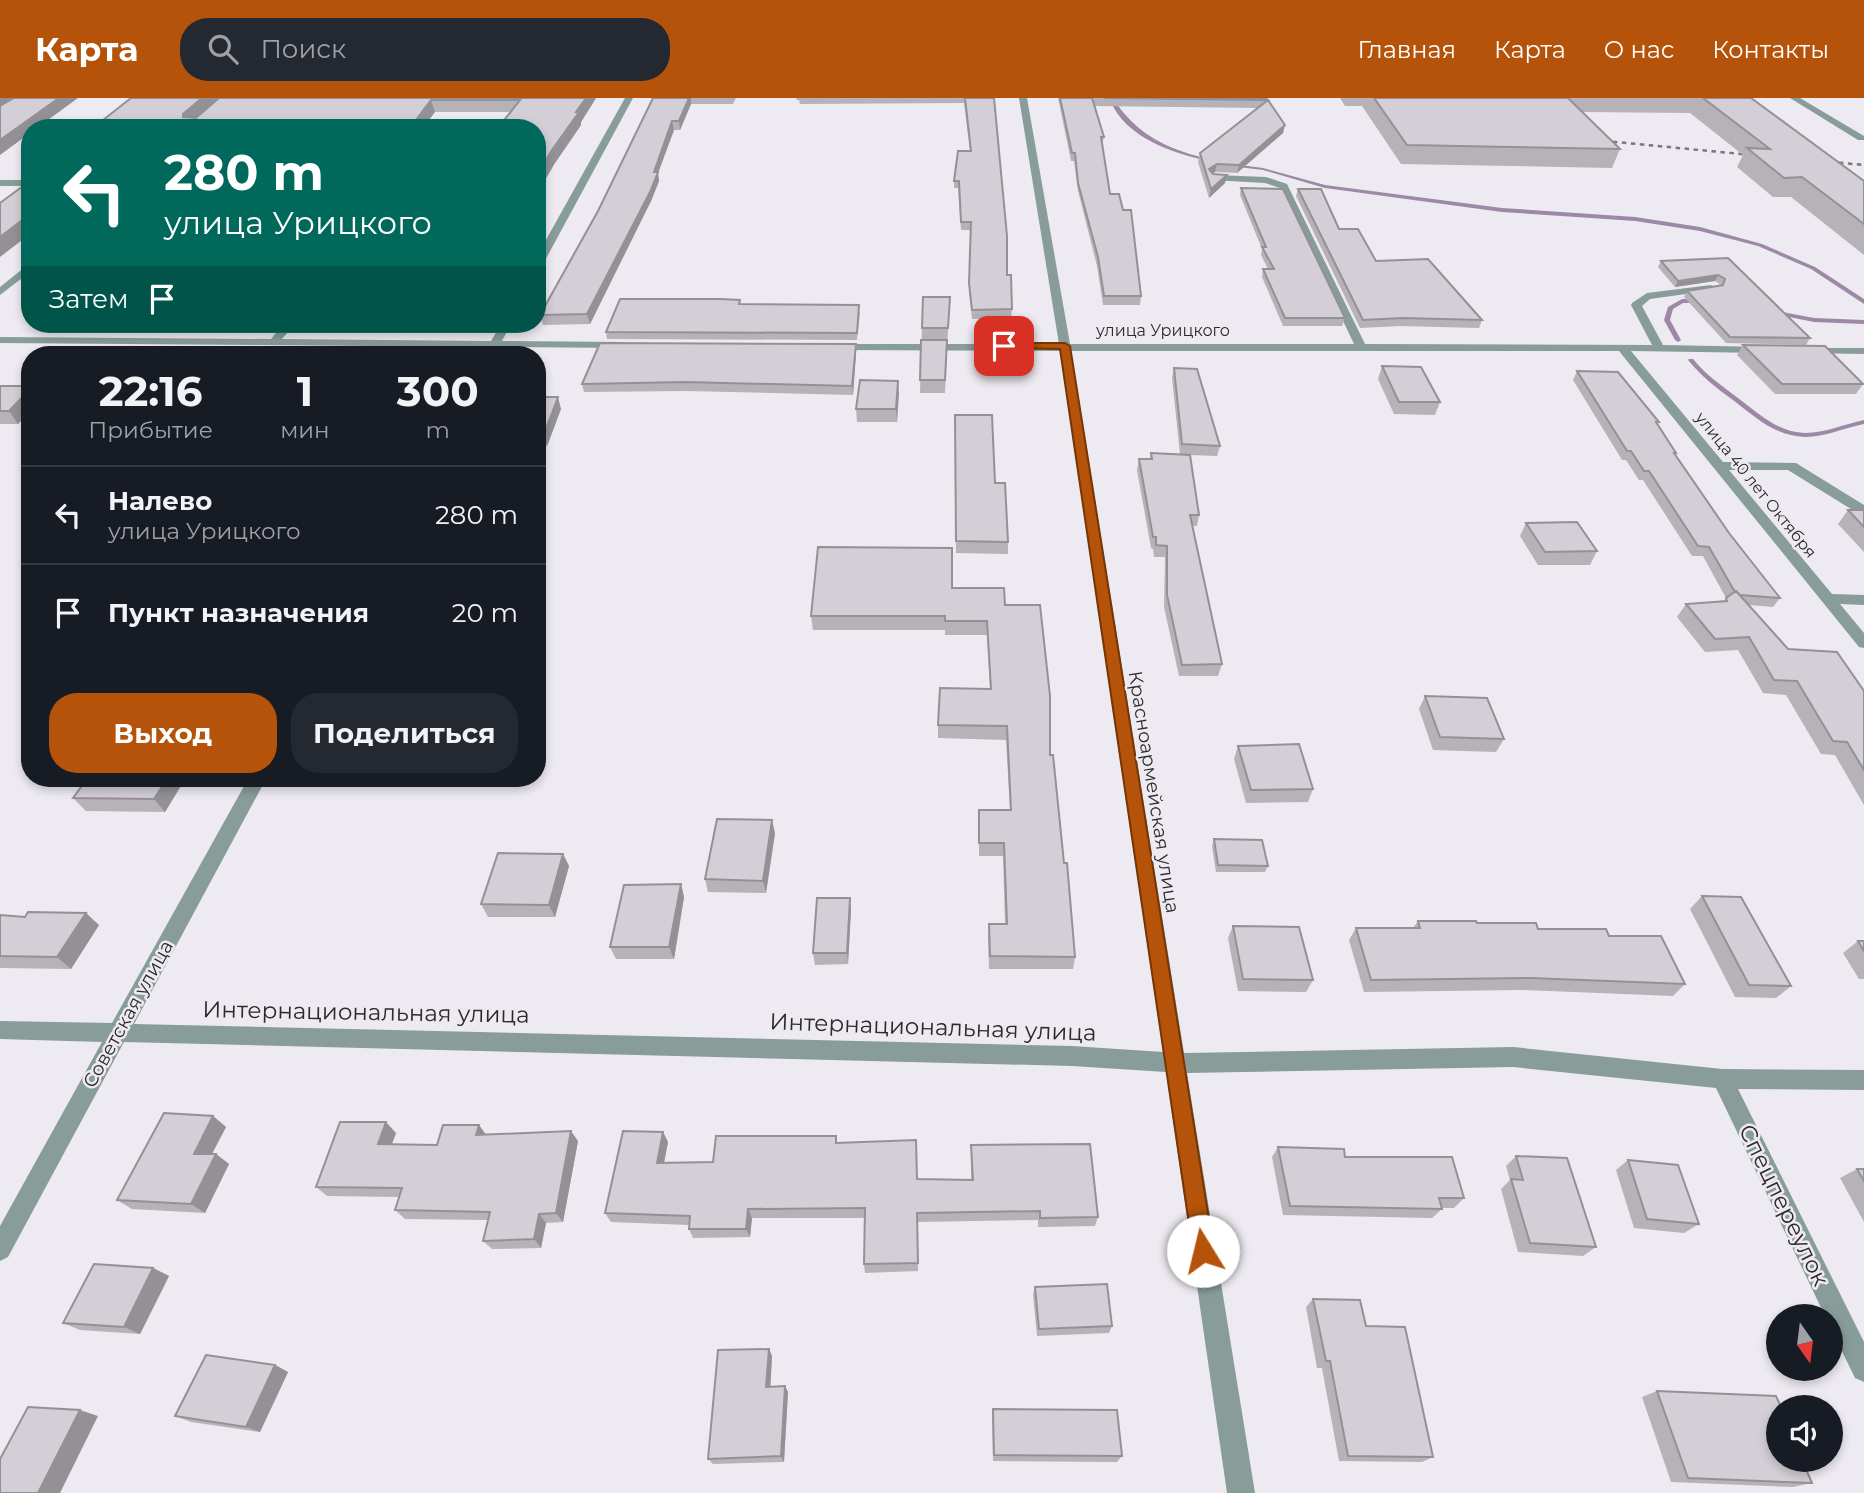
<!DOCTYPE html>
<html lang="ru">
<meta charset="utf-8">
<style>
body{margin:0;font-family:Montserrat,sans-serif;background:#242831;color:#f1f3f6;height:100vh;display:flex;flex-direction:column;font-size:26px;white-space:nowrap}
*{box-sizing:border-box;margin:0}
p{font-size:23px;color:#9ea1a6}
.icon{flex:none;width:38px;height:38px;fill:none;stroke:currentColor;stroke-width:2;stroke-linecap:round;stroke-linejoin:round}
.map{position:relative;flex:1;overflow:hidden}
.sheet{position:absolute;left:21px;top:248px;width:525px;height:441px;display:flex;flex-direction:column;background:#171b24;border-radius:28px;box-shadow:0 4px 10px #0003}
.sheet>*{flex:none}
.guide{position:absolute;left:21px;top:21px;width:525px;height:214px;border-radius:28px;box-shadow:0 4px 10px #0003;background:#00695c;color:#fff;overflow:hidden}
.needle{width:46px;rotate:166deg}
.fabs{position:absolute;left:1766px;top:1206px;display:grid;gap:14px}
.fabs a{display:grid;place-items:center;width:77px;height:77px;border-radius:50%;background:#171b24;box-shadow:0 4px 10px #0003;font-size:35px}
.pin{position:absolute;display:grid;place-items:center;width:60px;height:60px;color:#fff;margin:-30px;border-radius:14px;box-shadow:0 4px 10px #0006}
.me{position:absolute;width:77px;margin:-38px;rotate:351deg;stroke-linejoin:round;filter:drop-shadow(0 0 5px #0008)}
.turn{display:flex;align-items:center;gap:24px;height:147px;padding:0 28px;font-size:32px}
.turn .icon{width:91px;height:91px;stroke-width:2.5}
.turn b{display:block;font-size:49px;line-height:60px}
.then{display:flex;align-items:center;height:66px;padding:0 28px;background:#0003;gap:14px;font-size:26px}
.eta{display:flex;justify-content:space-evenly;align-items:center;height:119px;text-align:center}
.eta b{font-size:42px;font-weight:700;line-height:49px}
.primary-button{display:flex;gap:14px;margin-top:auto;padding:14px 28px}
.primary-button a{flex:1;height:80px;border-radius:28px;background:#b45309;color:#fff;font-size:28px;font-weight:700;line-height:80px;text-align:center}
.primary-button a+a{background:#242831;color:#f1f3f6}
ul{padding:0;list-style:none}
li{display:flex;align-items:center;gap:21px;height:98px;padding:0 28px;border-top:2px solid #363941}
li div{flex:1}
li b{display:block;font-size:26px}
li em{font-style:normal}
header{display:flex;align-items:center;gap:42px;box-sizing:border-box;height:98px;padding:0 35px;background:#b45309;color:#fff}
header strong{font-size:33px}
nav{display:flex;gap:38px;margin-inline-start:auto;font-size:24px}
.search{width:490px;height:63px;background:#242831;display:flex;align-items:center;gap:18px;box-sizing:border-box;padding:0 24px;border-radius:28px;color:#9ea1a6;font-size:26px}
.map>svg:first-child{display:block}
</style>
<header>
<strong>Карта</strong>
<div class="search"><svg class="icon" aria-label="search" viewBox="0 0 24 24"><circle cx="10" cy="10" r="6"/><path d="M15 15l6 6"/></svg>Поиск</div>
<nav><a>Главная</a><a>Карта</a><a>О нас</a><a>Контакты</a></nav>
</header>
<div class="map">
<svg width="1864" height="1395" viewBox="0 0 1864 1395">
<rect width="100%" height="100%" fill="#eeeaf1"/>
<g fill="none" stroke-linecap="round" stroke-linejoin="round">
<path fill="#9d88a6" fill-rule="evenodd" d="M1110,2H1114C1131,27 1152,43 1181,53C1191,57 1203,59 1213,63L1211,64C1174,55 1126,41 1110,2Z
M1232,66L1263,70L1325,87L1502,110L1635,119L1700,129L1762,146L1815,169L1864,201V206L1811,171L1758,148L1700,133L1635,123L1502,114L1325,90L1263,72L1230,68Z
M1682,201H1699L1702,203L1699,205H1683L1673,211L1670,222L1681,242L1678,244L1675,242L1664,222L1668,209Z
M1776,213L1814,220L1864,222V226L1814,224L1774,216V214Z
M1689,261H1693C1706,277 1722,288 1738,300C1759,316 1778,334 1805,335C1825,335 1845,326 1864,322V326C1844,330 1825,339 1805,339C1775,338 1755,319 1733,302C1716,290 1701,278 1688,262Z"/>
<path fill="#889c99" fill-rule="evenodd" d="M625,0H633L542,168L537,171V158Z
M1019,0H1027L1070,246H1354L1280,90L1265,85L1212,82L1210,80L1215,77L1266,79L1287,86L1365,246L1652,247L1631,207L1632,205L1647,195L1711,187L1716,190L1715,192L1650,201L1642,208L1663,247L1764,249L1770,252L1764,255L1631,253L1723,364L1796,365L1864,407V417L1859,416L1788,372H1729L1832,496L1864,497V507L1840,506L1864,535V550L1859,549L1619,253H1071L1184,955L1513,949L1722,971L1864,972V992L1738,991L1864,1244V1284L1855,1280L1830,1229V1218H1825L1716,990L1513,969L1187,975L1255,1395H1227L1166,974L1072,968L124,944L8,1159L0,1163V1128L102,944L0,941V923L112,925L248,681H266L134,926L1072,948L1163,954L1060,253L833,252L827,249L833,246H1059Z
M1790,0H1800L1864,38V42H1858Z
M0,82H30V88H0Z
M30,165V174L0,197V189Z
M283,226H295L282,241L491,243L501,226H511L502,243L623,244L629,247L623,250L499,249L491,256L485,253L487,249L0,245V239L271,241Z
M1806,250H1864V256L1802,255V251Z"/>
<path stroke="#7a777c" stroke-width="2.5" stroke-dasharray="4.5 4.5" stroke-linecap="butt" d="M1595,42L1762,58
M1821,63L1864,67"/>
</g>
<path fill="#b6b2b8" d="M131,0H596L581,24V27L555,65L537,30L510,14H435Z
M653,0H736L733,6H691L680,32H674L658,75L659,83L651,103L590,226L543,227L540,217L598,113Z
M796,0H994L1007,177L1012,211L1011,220L972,221L969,193L971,132H961L958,90H954V83L970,53L964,5L800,6L799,2H797Z
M1058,0H1266L1283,35L1237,75L1215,74L1213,76L1225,85L1209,100L1198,64L1200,55L1258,10L1094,8L1104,39L1102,47L1110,96L1141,198L1140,207H1103L1097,168L1078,93L1074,63H1071Z
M1340,0H1751L1864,83V157L1791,99H1773L1737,69L1743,57L1690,15L1582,14L1620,51L1612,70L1401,66L1362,8H1345Z
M1241,90L1345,220L1342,228H1283L1262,179L1263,171H1268L1261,157L1262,151L1240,97Z
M1298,91L1339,131L1376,163L1482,222L1479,230L1400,228L1360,230L1296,98Z
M1728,160L1810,240L1806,247L1726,245L1684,199L1687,193L1721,188V187L1715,183L1675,189L1658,169L1661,163Z
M740,202V206L860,214L857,242L607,241L606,234Z
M949,212L945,295H920L922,230Z
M856,246V255L853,297L686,293L584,294L582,286Z
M1743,247L1863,286L1856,296H1775L1737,257Z
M1382,268L1440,304L1435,317L1394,316L1378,281Z
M1174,270L1220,348L1217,358L1190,357L1199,417L1197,428H1192L1222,566L1218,578H1179L1164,509L1165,459H1154L1153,451L1151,450L1137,372L1139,361H1150L1151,355L1180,356L1172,280Z
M1577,273L1659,324L1657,326L1676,355L1675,357L1729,435L1780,500L1773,509L1749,507L1788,551L1864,593V707L1835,657L1821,656L1786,597L1763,595L1738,552L1705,554L1677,519L1686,506L1723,504L1726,500L1703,458H1692L1643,382H1639L1626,362H1622L1573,282Z
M898,283L897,324H857L856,311Z
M0,288H30V313L18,326H0Z
M537,299L561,311L547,348H538L537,351Z
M955,317L995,385L1008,444V456L956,455Z
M1848,412H1864V454L1838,426Z
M1526,425L1597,453L1590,467H1538L1520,438Z
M952,490L1005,507L1050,657L1075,859L1073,871H989L988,839L989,826H1005L1003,758H979V712H1010L1006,642L938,640V627L990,591L987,537H945V532H813L811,518Z
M1425,598L1504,641L1496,654L1433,652L1419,611Z
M1238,648L1313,691L1308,704L1246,705L1234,661Z
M87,681H177L182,686L165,714L86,713L73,700Z
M775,735L766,795L708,794L705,781Z
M1214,741L1268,768L1265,774H1216L1212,748Z
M563,756L569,768L555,819H488L481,806Z
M681,786L684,799L674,861H616L610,849Z
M1702,798L1791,888L1776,900L1735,899L1690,811Z
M851,812L848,866L815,867L813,855Z
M0,817L99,827L71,871L0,870Z
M1418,823L1477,825L1609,838L1685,886L1673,898L1521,892L1364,894L1349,842L1356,830H1413Z
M1233,828L1313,882L1306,894L1238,893L1228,840Z
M1858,843H1864V881H1859L1843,855Z
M213,1018L226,1029L212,1056H216L229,1066L205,1115L132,1111L117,1102Z
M663,1034L668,1044L664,1065L713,1064L836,1038L837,1045L917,1081L971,1082V1047L1098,1119L1095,1128L1038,1129V1122L917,1124L918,1173L865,1175L864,1166V1120H752L750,1139L693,1140L689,1131V1127L611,1124L605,1115Z
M396,1035L392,1046L437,1047L486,1037L578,1043L563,1124L546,1125L541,1150L492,1151L483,1143L488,1122L405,1121L395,1112L399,1099L327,1098L316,1089Z
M1278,1049L1345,1059L1464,1100L1454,1110H1442V1111L1432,1120L1283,1117L1272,1059Z
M1516,1058L1596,1149L1583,1158L1518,1154L1501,1091L1510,1082L1506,1068Z
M1628,1062L1699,1126L1684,1135L1634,1130L1616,1072Z
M1857,1071H1864V1124L1840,1080Z
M153,1170L169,1178L140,1236L80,1232L63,1225Z
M1035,1189L1112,1228L1109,1235L1037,1238L1033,1197Z
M1313,1201L1366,1228L1433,1359L1422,1364L1339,1363L1322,1270H1317L1306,1209Z
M769,1251L772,1258L770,1289L785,1288L788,1294L784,1364L713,1366L708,1361Z
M275,1267L288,1274L260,1334L191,1324L175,1318Z
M1657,1293L1812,1385L1793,1389L1671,1384L1642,1299Z
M993,1311L1122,1358L1117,1364L993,1363L992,1317Z"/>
<path fill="#949196" d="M0,0H18L0,11Z
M59,0H78L37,30H30V35L0,57V42Z
M202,0H221L189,28L183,19V16Z
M586,0H596L581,24V27L555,65L537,96V77Z
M689,0H691V6L680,32L679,23Z
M431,2L435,14L423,30H410Z
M672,23L674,32L658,75L659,83L651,103L590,226L587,216L654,74Z
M1285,27L1283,35L1237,75L1239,67Z
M1217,66L1215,74L1207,80L1209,71Z
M1227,77L1225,85L1209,100L1211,91Z
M30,116V136L0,159V139Z
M1718,177L1715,183L1675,189L1678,183Z
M856,246V255L853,297L852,288Z
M898,283L899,296L897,324L896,311Z
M30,291V313L18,326L9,313Z
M558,299L561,311L547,348L544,336Z
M167,681H177L182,686L165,714L154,701Z
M772,722L775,735L766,795L763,783Z
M563,756L569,768L555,819L549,807Z
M681,786L684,799L674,861L669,849Z
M850,800L851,812L848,866L847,855Z
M86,815L99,827L71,871L57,859Z
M213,1018L226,1029L207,1065L194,1056Z
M386,1024L396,1035L388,1056L378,1046Z
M479,1027L487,1038L476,1037Z
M571,1033L578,1043L563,1124L556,1115Z
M663,1034L668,1044L662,1075L657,1065Z
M216,1056L229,1066L205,1115L191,1106Z
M748,1111L752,1120L750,1139L746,1131Z
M539,1116L546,1125L541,1150L534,1141Z
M153,1170L169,1178L140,1236L124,1229Z
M769,1251L772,1258L770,1296L766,1289Z
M275,1267L288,1274L260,1334L246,1329Z
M785,1288L788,1294L784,1364L781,1358Z
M80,1312L98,1318L60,1395H38Z"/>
<path fill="#d4cfd6" stroke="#949196" stroke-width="2" d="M14,0H59L0,42V8Z
M131,0H202L183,16V19L196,20L219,0H586L576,14H579L552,52L537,77V30H498L520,2H431L410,30H93Z
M653,0H689L679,23H672L654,74H658L650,94L587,216L540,217L598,113Z
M965,0H994L1007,138V177H1011L1012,211L972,212L969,185L971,124H961L959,83H954L958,53H971Z
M1060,0H1092L1104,39H1101L1110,96H1119L1123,112H1131L1141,198H1104L1098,159L1078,85L1075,55H1072Z
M1104,0H1266L1268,2Z
M1374,0H1568L1620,51L1407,47Z
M1703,0H1751L1864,83V126L1802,79L1784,80L1747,50L1770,51Z
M1268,2L1285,27L1239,67L1217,66L1209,71L1213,76L1227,77L1211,91L1200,55Z
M30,83V116L0,139V105Z
M1241,90L1283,91L1345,220H1285L1263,171H1274L1262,149H1266Z
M1298,91H1321L1339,131H1358L1376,163L1428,161L1482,222L1403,220L1363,222Z
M1728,160L1810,240L1730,239L1687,193L1723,187L1725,181L1718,177L1678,183L1661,163Z
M923,199H950L948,230H922Z
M620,201H720L740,202L739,206L859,207L857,235L606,234Z
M921,242H947L945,282H920Z
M600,245L856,246L852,288L685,284L582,286Z
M1743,247L1825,248L1863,286H1782Z
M1382,268L1421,269L1440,304H1399Z
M1174,270L1197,271L1220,348L1182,346Z
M1577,273L1618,274L1659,324H1656L1676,355H1674L1729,435L1780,500L1740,497L1736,493L1735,494L1709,449L1698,448L1649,373H1644L1631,353H1627Z
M860,282L898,283L896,311H856Z
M0,288H30V291L9,313H0Z
M537,299H558L544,336H537Z
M955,317H992L995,385H1005L1008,444L956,443Z
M1151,355L1190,357L1199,417H1190L1222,566L1182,567L1167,497V448L1156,447V439H1153L1139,361H1152Z
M1848,412H1864V429Z
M1577,424L1597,453L1545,454L1526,425Z
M818,449L952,450V490H1004L1005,507H1040L1050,598V657H1053L1064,765H1067L1075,859L990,858L989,826H1007L1004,745H979V712H1011L1007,628L938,627L940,590L991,591L987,523H945V518H811Z
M1736,493L1788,551L1837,554L1864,593V672L1847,644L1833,643L1797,583L1774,582L1749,539L1715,541L1686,506L1727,503L1726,500Z
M1425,598L1487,600L1504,641L1440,639Z
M1299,646L1313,691L1251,692L1238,648Z
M87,681H167L154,701L73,700Z
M717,721L772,722L763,783L705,781Z
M1214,741L1262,742L1268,768L1218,767Z
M498,755L563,756L549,807L481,806Z
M681,786L669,849H610L624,787Z
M1702,798L1741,799L1791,888L1749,887Z
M817,800H850L847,855H813Z
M28,814L86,815L57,859L0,858V817L25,819Z
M1418,823H1476L1477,825H1536L1538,831H1606L1609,838H1661L1685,886L1531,880L1371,882L1356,830H1420Z
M1233,828L1299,829L1313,882L1243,881Z
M1858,843H1864V853Z
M164,1015L213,1018L194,1056H216L191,1106L117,1102Z
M340,1024H386L378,1046L437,1047L443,1027H479L476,1037L571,1033L556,1115L539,1116L534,1141L483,1143L490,1114L395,1112L402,1090L316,1089Z
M623,1033L663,1034L657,1065L713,1064L716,1038H836V1045L916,1042L917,1081L973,1082L971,1047L1090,1046L1098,1119L1040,1120V1113L917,1115L918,1165L864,1166L865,1110L748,1111L746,1131H689L690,1118L605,1115Z
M1278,1049L1344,1051L1345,1059H1452L1464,1100H1439L1442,1111L1290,1108Z
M1516,1058L1567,1060L1596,1149L1530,1145L1511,1081L1523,1082Z
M1628,1062L1678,1067L1699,1126L1647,1121Z
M1857,1071H1864V1083Z
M94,1166L153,1170L124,1229L63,1225Z
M1107,1186L1112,1228L1039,1231L1035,1189Z
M1313,1201L1360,1202L1366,1228L1405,1229L1433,1359L1348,1358L1330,1263H1326Z
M769,1251L766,1289L785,1288L781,1358L708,1361L718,1252Z
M206,1257L275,1267L246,1329L175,1318Z
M1657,1293L1776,1298L1781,1309H1778V1362H1802L1812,1385L1688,1380Z
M28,1309L80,1312L38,1395H0V1361Z
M993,1311L1117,1312L1122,1358L994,1357Z"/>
<path fill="#b45309" stroke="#753606" stroke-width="2" d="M1004,245H1065L1070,248L1214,1153L1211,1161L1203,1164L1196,1161L1193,1153L1060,251L1001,250L999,248Z"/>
<g text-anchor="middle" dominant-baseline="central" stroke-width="5" stroke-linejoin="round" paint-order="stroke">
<g font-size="16" fill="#2c2a2d" stroke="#eeeaf1">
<text x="1163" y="232">улица Урицкого</text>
<text transform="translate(1756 387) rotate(51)">улица 40 лет Октября</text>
</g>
<g font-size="19" fill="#2c2a2d" stroke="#eeeaf1">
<text transform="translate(1154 694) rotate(81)">Красноармейская улица</text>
<text transform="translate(128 916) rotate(-61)">Советская улица</text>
</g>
<g font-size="23" fill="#2c2a2d" stroke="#eeeaf1">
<text transform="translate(366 914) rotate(1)">Интернациональная улица</text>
<text transform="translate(933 929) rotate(2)">Интернациональная улица</text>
<text transform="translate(1784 1107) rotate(64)">Спецпереулок</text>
</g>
</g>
</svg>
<div class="fabs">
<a><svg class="needle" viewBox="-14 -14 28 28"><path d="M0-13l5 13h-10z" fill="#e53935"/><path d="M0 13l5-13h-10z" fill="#9ea1a6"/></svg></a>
<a><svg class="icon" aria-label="sound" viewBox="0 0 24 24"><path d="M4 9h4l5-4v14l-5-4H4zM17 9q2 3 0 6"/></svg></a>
</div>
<div class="pin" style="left:1004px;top:248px;background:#d93025"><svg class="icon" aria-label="arrive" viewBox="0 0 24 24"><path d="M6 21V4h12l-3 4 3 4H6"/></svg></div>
<svg class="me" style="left:1203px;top:1153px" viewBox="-20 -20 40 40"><circle r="19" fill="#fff"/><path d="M0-13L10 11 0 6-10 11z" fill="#b45309"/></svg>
<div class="guide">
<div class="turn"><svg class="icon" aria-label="left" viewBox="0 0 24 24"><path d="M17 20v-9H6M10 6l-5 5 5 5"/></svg><div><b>280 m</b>улица Урицкого</div></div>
<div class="then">Затем<svg class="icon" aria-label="arrive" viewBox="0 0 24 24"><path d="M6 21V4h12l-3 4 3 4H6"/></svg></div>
</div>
<section class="sheet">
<div class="eta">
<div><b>22:16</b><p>Прибытие</p></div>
<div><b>1</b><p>мин</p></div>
<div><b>300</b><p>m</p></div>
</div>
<ul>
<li><svg class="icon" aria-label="left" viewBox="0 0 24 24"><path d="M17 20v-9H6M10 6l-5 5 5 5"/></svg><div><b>Налево</b><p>улица Урицкого</p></div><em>280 m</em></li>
<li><svg class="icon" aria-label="arrive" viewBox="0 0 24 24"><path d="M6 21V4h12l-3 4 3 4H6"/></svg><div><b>Пункт назначения</b></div><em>20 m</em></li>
</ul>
<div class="primary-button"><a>Выход</a><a>Поделиться</a></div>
</section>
</div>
